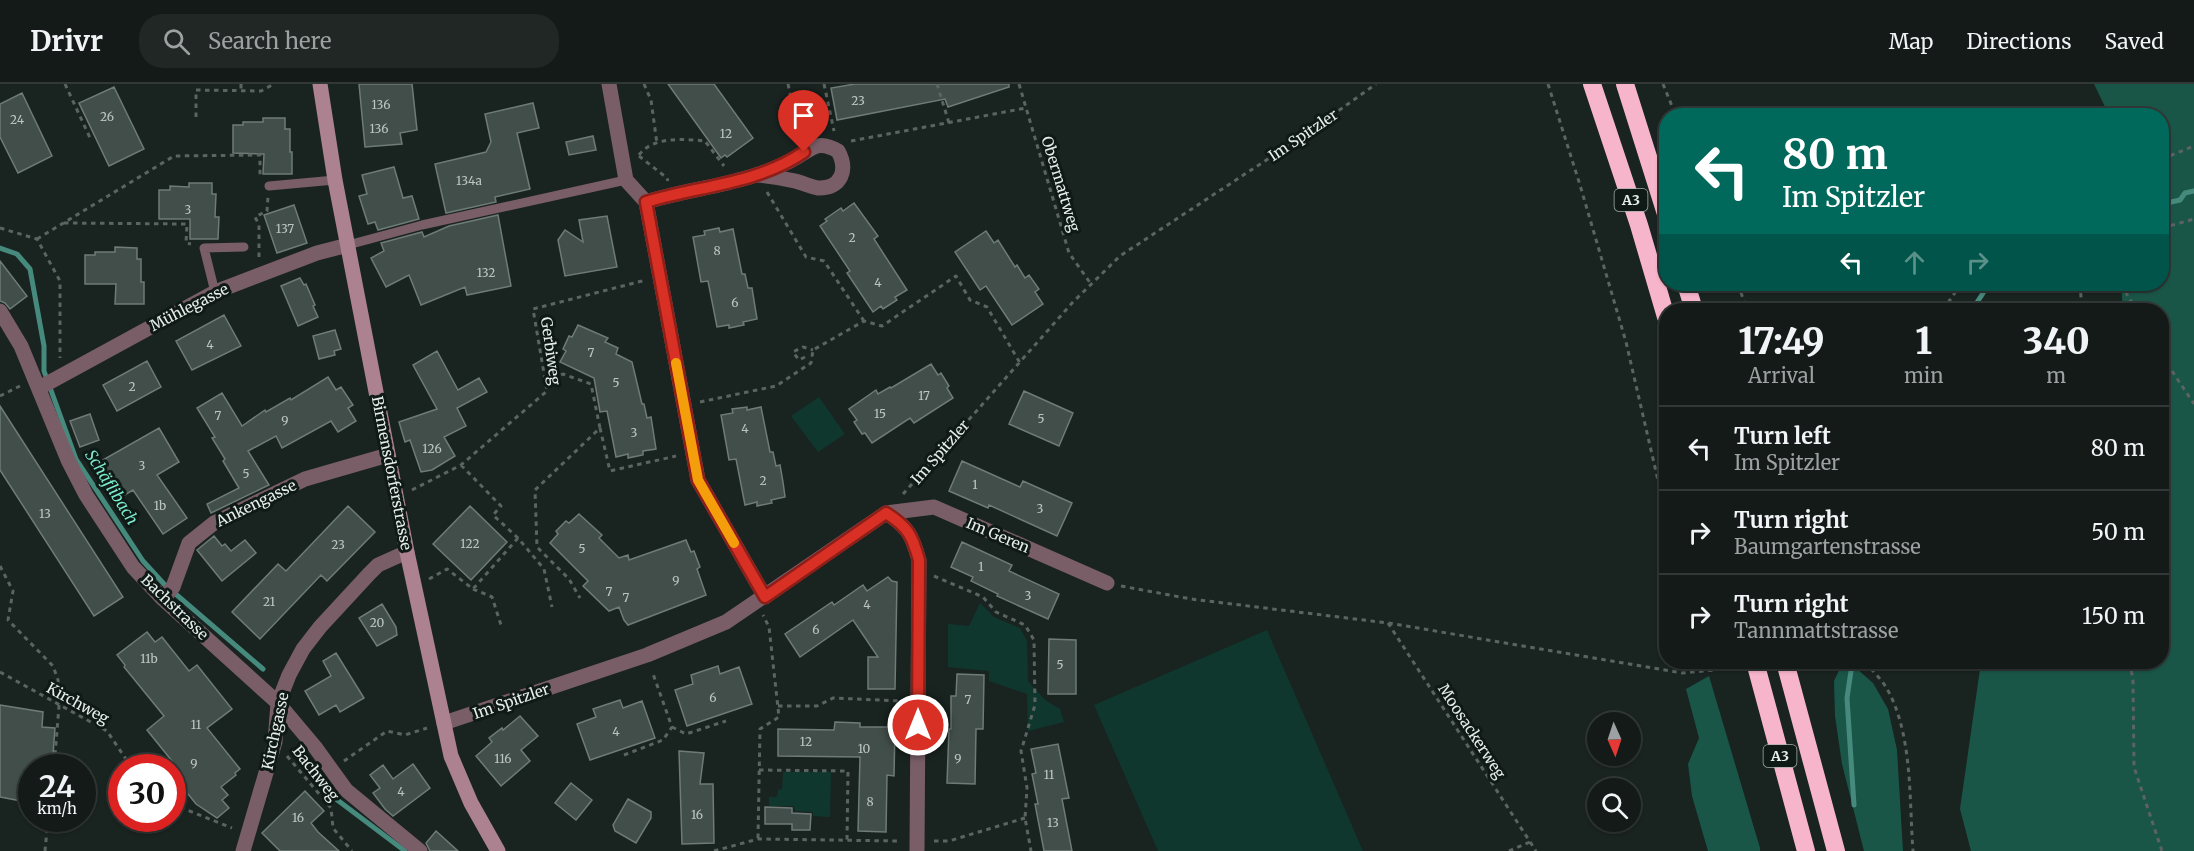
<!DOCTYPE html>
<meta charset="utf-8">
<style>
body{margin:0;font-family:Merriweather,serif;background:#202725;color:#f1f3f6;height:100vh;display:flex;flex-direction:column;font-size:22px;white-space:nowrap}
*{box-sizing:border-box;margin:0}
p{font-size:20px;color:#9da1a2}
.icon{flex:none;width:33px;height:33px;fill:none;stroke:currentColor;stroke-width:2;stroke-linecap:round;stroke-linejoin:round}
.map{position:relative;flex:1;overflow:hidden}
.details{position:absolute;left:1659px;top:219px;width:510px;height:366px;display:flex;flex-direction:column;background:#131a18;border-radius:24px;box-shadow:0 2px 4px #0004,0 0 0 2px #323837}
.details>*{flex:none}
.banner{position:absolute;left:1659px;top:24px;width:510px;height:183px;border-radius:24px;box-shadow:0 2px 4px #0004,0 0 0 2px #323837;background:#00695c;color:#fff;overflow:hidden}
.needle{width:39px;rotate:177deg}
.fabs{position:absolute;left:1587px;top:628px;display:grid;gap:12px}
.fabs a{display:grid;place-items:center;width:54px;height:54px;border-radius:50%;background:#131a18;box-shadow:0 2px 4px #0004,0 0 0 2px #323837;font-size:30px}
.speed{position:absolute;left:18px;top:670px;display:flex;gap:12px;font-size:30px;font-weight:700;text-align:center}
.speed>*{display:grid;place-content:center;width:78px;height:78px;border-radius:50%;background:#131a18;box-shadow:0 2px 4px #0004,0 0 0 2px #323837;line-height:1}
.speed small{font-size:15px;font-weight:400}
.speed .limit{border:9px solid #d22;background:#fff;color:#111}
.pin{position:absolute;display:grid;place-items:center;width:51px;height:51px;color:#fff;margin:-62px -26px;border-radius:50% 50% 50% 0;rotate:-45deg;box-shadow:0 0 6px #0007}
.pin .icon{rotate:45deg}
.me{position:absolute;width:66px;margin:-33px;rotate:0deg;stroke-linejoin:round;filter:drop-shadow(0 0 4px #0008)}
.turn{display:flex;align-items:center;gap:21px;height:126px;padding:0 24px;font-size:27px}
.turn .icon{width:78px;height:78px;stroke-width:2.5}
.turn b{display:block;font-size:42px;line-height:51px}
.lanes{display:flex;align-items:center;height:57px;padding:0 24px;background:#0003;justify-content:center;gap:30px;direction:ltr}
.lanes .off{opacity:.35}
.eta{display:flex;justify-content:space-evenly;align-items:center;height:102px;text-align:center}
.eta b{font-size:36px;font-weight:800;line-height:42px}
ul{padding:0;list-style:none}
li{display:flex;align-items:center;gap:18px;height:84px;padding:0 24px;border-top:2px solid #323837}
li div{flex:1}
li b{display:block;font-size:22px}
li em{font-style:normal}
header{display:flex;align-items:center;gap:36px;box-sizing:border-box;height:84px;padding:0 30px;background:#131a18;border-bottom:2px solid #323837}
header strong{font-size:28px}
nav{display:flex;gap:33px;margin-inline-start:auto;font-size:21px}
.search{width:420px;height:54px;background:#202725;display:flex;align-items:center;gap:15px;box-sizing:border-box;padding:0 21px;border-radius:24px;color:#9da1a2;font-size:22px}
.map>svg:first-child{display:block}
</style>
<header>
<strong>Drivr</strong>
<div class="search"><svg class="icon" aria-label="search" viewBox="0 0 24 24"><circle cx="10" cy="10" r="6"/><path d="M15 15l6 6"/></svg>Search here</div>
<nav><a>Map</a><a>Directions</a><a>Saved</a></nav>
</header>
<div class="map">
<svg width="2194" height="767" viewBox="0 0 2194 767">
<rect width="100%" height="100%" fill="#192320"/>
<path fill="#10372e" d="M819,313L845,350L818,368L791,332Z
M980,519L994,533L1020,544L1027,557L1028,597L1045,616L1060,625L1064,638L1028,647L1027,610L989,597V587L948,583V540L969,542Z
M1267,546L1363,767H1158L1094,621Z
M783,688H831L830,733L813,732V728L795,727L794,722H769V713H777L778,706L782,705Z"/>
<path fill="#1a5648" d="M2094,0H2194V767H1971L1960,725L1981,578H2162V226H2123L2121,200H2162V32L2109,31Z
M1843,578H1849L1873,599L1888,625L1897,666L1903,767H1864L1842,680L1835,632L1834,597Z
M1709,592L1760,764V767H1708L1692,712L1688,680L1699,654L1686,605Z"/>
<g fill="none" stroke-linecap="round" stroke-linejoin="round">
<path stroke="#468a7d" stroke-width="5" d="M2162,120L2180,116L2185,109L2194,107
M0,164L17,170L30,185L44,262V287L76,375L143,477L164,500L263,585
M1972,226L1989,200
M1851,587L1847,614L1854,721
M306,676L336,715L405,767"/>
</g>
<path fill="#424e4a" stroke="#6e7b77" stroke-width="1.5" d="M359,0H412L417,46L400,49L402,60L365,63Z
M668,0H714L753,54L727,73L725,71L721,74Z
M855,0H1009V3L948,23L945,15L837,36L831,4Z
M114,3L144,65L109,82L79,19Z
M22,9L52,72L18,89L0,53V20Z
M533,19L539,44L517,49L530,105L495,113L496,118L446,129L435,80L486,68L491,58L485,30Z
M263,34H285V45H290V68H292V90H263L264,70L233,69V41H243V38H263Z
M593,52L596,66L569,71L566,58Z
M394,83L403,114L412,112L419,135L378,146L375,138L368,140L359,112L367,110L362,91Z
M189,99H212V110H216L215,133H219L218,155H190V135H159V106H170V102L189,103Z
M854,119L878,152L874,155L907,206L895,213L897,216L883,225L881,222L873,228L847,189L850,187L820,142L827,137L825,135L841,124L843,127Z
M294,121L307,159L277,169L264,131Z
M498,131L511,202L467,211L465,203L421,221L409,191L386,203L371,174L384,167L381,159L422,148L424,153L449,142Z
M607,132L617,183L565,192L558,156L565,146L583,158L579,136Z
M719,144L720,148L733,145L742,190H745L748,204H752L757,235L743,238L744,241L729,244V241L717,243L708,197L701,198L693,153L705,151L704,147Z
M986,147L994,159L998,156L1015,183L1017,181L1025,194L1029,191L1039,205L1035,208L1043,220L1012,241L986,202L980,206L955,168Z
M115,163L137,164V175H141V198H144V220H115L116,200H85V171H95V168H115Z
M0,177L27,212L10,225L5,219L0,217Z
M300,194L304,201L306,200L315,221L313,222L318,233L298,242L281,202Z
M224,231L241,262L192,286L176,257Z
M578,241L608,254L605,258L618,264L616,270L632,278L642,320H644L647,334L651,333L656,365L643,367V371L628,374V370L616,373L607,327L600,328L594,294L560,278L566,267L563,265L569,252L572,253Z
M335,246L341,265L334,267L335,271L319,275L313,252Z
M437,267L458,306L479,294L487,308L457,324L466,342L444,353L455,372L432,386L421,388L410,356L405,358L399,338L437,325L413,281Z
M147,277L161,303L117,327L103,301Z
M931,280L938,291L941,289L949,302L947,304L953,314L914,339L910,334L872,359L865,349L862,350L854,338L857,336L849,325L876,306L878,310L890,303L891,304Z
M328,293L336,306L341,303L353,321L348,324L356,337L338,348L331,337L282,364L276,352L248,367L269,401L211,429L207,420L239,404L223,377L225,375L212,354L215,353L197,324L222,309L242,342L265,326L266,328L290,314L291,316Z
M1024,307L1073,329L1059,362L1009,340Z
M0,322L123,513L94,532L0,386Z
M747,323V326L761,323L770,368H773L776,382L780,381L783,398L785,413L771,416L772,419L757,422V418L745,421L736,375L729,376L721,331L733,329L732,325Z
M90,330L99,356L80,363L70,337Z
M159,344L179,378L157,391L187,434L163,450L133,406L123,412L101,377Z
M962,377L1020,403L1023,397L1072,419L1057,452L989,421L988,424L949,407Z
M348,422L375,448L327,497L321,491L260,555L232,528L278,480L286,487Z
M470,422L507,458L471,496L433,460Z
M579,430L602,451L599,454L619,474L628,471L629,476L686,456L691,468L694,467L700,483L697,485L706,511L628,541L624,536L619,523L609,527L583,502L588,497L550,459L558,450L556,447L566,437L569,439Z
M214,452L222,462L225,460L231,467L245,456L256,469L222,497L197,466Z
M962,458L1012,481L1009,487L1059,510L1048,535L997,512L998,510L971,497L973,493L951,483Z
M888,493L892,497L897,498L895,605H868V573H878L853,536L800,573L785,550L832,518L834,521L863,501L867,507Z
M382,520L396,543L397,551L377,562L359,534Z
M147,548L155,558L162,553L189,587L197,581L232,625L207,644L240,685L235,689L236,691L221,703L228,711L222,716L229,724L217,734L196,720L172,690V677L147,646L164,632L124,583L125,581L117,571Z
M1049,555L1076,556V610H1048Z
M336,569L364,614L340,628L336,621L319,631L305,607L331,592L323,577Z
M718,582L720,590L739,583L752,620L687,642L675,606L693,600L691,591Z
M957,590L984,591L983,645H976L975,700L947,699L949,645H951V612H956Z
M620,616L623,624L642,617L655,654L590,676L577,640L596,633L593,625Z
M0,621L43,628L42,643L55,644L52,684H32V719L0,713Z
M520,632L538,652L521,666L530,677L501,702L476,672L492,658L489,654L502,644L503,646Z
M835,638L860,639V643H895L894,692L887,691L886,748L858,747L860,673L778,672V645L834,646Z
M1058,660L1069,714L1062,715L1072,767H1044L1035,720H1038L1032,690L1036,689L1031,665Z
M679,667L704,669L700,700H713L714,759L682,760Z
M413,680L430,704L393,732L385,725L373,709L380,704L370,691L383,681L393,695Z
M571,699L592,716L576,736L555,719Z
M305,707L324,727L311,739L318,748L339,767H280L262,749Z
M628,715L651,728V734L636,759L615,747L613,741Z
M765,723L792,724V729L811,730L810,746H792V740H765Z
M436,747L458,767H430L426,759Z"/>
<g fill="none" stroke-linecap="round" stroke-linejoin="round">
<path stroke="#5b6461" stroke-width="3" stroke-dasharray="4.5 4.5" stroke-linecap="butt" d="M65,0L91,56
M241,0V7
M644,0L651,16L657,60
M788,0L799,54
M824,0L834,47
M937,0L949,39
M1019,0L1069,169L1091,200
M1548,0L1580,101L1626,258L1666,431
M1663,0L1676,32
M196,33V6L261,7L274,0
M851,57L1026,24
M639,71C653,52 684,55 705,57L724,82
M639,72L667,94L668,97
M2162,75L2194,62
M767,108L806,173L824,177L864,237
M64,139L187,140L186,159L191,160
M0,144L37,155L60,197V274
M2162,144L2194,135
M37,155L174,72L260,71V93
M259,173V141L255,133L267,127L268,113
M1738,200L1747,226
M2080,200L2082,226
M2121,200L2136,226
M1943,226L1961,200
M2162,272L2194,320
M805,273L799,276L793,268L803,263L813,266
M545,299L563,290L591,300L600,344L535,406L537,463L569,495L580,514
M0,312L20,302
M700,318L776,302L811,279L813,266L864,237L882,242L956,192L970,216L987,223L1020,279
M600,344L610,387L676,372
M461,381L501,422L493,431L518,454L544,485L552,523
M412,406L461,381L547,307L533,225L646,196
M903,410L1073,218L1120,172L1303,52L1376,0
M0,482L13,507L8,536L53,582L58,596L59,622L54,684
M934,492L983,513L996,528L1025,541L1034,556L1035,621L1021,667L1027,704L1025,734L1031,767
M429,495L447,485L473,505L518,454
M1121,502L1191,515L1388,539L1682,589L1714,586L1737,581
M473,505L492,513L501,541
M1388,539L1536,767
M1693,578V588
M1865,578C1872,586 1880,594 1886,603C1913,649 1909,715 1913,767
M2130,578L2133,597L2134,683L2162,767
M0,588L107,647L132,684
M778,622H817L833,614L901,617
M672,643L686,650L726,637
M624,671L663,656L672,643L652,587
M287,672L331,724L333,744L352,767
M344,677L387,647L405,651L427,644
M759,686L848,687L847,756
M172,720L232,744
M758,754L760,645L779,633L769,543L763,531
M934,757H949L1025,734
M45,767L48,735
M714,767L758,755L901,757
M1509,767L1530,758"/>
<path stroke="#795e67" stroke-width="9" d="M269,102L335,96
M348,161L422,141L626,96
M215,208L204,164L244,163"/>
<path stroke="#795e67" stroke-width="15" d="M609,0L626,96L646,118L698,396L765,513
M646,118C695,103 752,100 797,73C814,63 819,56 838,67C848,85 842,105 818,104C811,103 803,99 795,97C782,94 770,92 757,91
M0,227L21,262L68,376L86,411L133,483L163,515L278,619L315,663L346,706L420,767
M39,304L215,208L317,169L348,161
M886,429C908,443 912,451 919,476L917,767
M163,515L173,503L189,459L214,439L305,395L388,371
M444,639L647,571L726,538L886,429L934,423L1107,499
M243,767L275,658L278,619L289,591L303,565L320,543L369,490L378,481L407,468"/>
<path stroke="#ac8190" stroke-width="15" d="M320,0L335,96L407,468L451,672L471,719L498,767"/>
<path stroke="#f7b5cc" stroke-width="18" d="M1592,0L1639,141L1666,233
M1625,0L1666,130
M1686,200L1694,226
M1755,578L1806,767
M1785,578L1836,767"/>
</g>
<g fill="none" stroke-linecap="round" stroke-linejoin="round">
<defs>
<path id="route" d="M804,68C758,100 698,102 646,118L698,396L765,513L886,429C908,443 912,451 919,476L918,641"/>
</defs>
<use href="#route" stroke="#8d1f18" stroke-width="15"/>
<use href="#route" stroke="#d93025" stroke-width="10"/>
<path stroke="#f59e0b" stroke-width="10" d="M676,279L698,396L734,459"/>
</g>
<g text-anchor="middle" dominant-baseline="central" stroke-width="6" stroke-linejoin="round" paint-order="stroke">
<g font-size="12" fill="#bdc5c3">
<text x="858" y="16">23</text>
<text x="381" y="20">136</text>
<text x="107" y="32">26</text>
<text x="17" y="35">24</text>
<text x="379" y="44">136</text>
<text x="726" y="49">12</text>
<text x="469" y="96">134a</text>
<text x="188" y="125">3</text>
<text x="285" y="144">137</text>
<text x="852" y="153">2</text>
<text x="717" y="166">8</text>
<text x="486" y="188">132</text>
<text x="878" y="198">4</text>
<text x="735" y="218">6</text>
<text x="210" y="260">4</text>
<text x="591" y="268">7</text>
<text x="616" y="298">5</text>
<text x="132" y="302">2</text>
<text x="924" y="311">17</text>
<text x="880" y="329">15</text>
<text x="218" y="331">7</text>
<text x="1041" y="334">5</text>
<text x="285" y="336">9</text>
<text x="745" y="344">4</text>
<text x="634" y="348">3</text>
<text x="432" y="364">126</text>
<text x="142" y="381">3</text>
<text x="246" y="389">5</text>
<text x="763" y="396">2</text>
<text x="975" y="400">1</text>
<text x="160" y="421">1b</text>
<text x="1040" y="424">3</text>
<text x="45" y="429">13</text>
<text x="470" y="459">122</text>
<text x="338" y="460">23</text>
<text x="582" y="464">5</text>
<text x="981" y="482">1</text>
<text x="676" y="496">9</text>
<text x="609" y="507">7</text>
<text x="1028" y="511">3</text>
<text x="626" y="513">7</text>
<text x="269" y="517">21</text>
<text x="867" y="520">4</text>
<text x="377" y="538">20</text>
<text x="816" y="545">6</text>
<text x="149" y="574">11b</text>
<text x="1060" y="580">5</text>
<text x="713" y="613">6</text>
<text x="968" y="615">7</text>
<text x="196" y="640">11</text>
<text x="616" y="647">4</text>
<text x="806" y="657">12</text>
<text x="864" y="664">10</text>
<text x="503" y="674">116</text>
<text x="958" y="674">9</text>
<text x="194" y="679">9</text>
<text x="1049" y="690">11</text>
<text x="401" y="707">4</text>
<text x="870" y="717">8</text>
<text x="697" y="730">16</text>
<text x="298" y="733">16</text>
<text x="1053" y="738">13</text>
</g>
<g fill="#0f1a17" stroke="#a6aeab" stroke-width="1.5">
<rect x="1614.5" y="105" width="33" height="22" rx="4.5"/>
<rect x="1763.5" y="661" width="33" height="22" rx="4.5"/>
</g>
<g font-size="14" font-weight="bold" fill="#e6edeb">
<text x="1631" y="116">A3</text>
<text x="1780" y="672">A3</text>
</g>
<g font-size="15" fill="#e6edeb" stroke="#0f1a17">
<text transform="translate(1303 51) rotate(-34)">Im Spitzler</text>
<text transform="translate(1061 100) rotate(73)">Obermattweg</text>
<text transform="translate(189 223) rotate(-27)">Mühlegasse</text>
<text transform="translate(551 267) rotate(82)">Gerbiweg</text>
<text transform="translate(940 368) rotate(-49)">Im Spitzler</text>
<text transform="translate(392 389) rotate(79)">Birmensdorferstrasse</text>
<text transform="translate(256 419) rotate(-26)">Ankengasse</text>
<text transform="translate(998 451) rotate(23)">Im Geren</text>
<text transform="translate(175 523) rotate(44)">Bachstrasse</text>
<text transform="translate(511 617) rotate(-19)">Im Spitzler</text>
<text transform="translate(78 619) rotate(29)">Kirchweg</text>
<text transform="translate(275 647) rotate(-78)">Kirchgasse</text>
<text transform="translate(1472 647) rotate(57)">Moosackerweg</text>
<text transform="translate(316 689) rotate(52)">Bachweg</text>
</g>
<g font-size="16" font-style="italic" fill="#7cecce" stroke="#0f1a17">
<text transform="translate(112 403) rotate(58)">Schäflibach</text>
</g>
</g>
</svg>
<div class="fabs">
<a><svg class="needle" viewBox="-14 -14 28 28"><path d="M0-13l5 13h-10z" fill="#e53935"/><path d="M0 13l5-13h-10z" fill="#9da1a2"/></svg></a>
<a><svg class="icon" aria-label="search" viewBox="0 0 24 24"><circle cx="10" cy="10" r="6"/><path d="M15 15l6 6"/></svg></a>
</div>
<div class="speed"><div>24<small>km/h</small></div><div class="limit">30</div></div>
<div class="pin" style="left:804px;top:68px;background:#d93025"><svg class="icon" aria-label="arrive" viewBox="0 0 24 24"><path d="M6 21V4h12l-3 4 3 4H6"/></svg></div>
<svg class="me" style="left:918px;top:641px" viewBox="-20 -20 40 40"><circle r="17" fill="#d93025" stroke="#fff" stroke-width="3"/><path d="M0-11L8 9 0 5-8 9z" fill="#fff"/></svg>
<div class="banner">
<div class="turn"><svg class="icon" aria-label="left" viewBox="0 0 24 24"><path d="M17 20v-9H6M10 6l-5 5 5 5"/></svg><div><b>80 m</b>Im Spitzler</div></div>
<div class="lanes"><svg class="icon" aria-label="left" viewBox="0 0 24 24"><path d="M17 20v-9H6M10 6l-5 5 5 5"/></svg><svg class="icon off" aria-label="ahead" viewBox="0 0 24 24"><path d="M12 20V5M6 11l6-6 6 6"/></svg><svg class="icon off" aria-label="right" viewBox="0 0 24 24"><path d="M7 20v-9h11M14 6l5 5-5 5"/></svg></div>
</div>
<section class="details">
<div class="eta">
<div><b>17:49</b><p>Arrival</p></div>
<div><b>1</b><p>min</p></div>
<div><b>340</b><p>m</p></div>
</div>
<ul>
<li><svg class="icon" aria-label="left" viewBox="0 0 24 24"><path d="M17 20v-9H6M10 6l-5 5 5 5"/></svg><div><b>Turn left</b><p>Im Spitzler</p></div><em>80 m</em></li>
<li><svg class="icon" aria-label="right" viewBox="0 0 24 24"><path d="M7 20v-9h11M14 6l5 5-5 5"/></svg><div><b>Turn right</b><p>Baumgartenstrasse</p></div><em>50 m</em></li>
<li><svg class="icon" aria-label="right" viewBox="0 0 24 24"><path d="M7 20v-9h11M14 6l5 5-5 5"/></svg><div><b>Turn right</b><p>Tannmattstrasse</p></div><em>150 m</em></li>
</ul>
</section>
</div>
